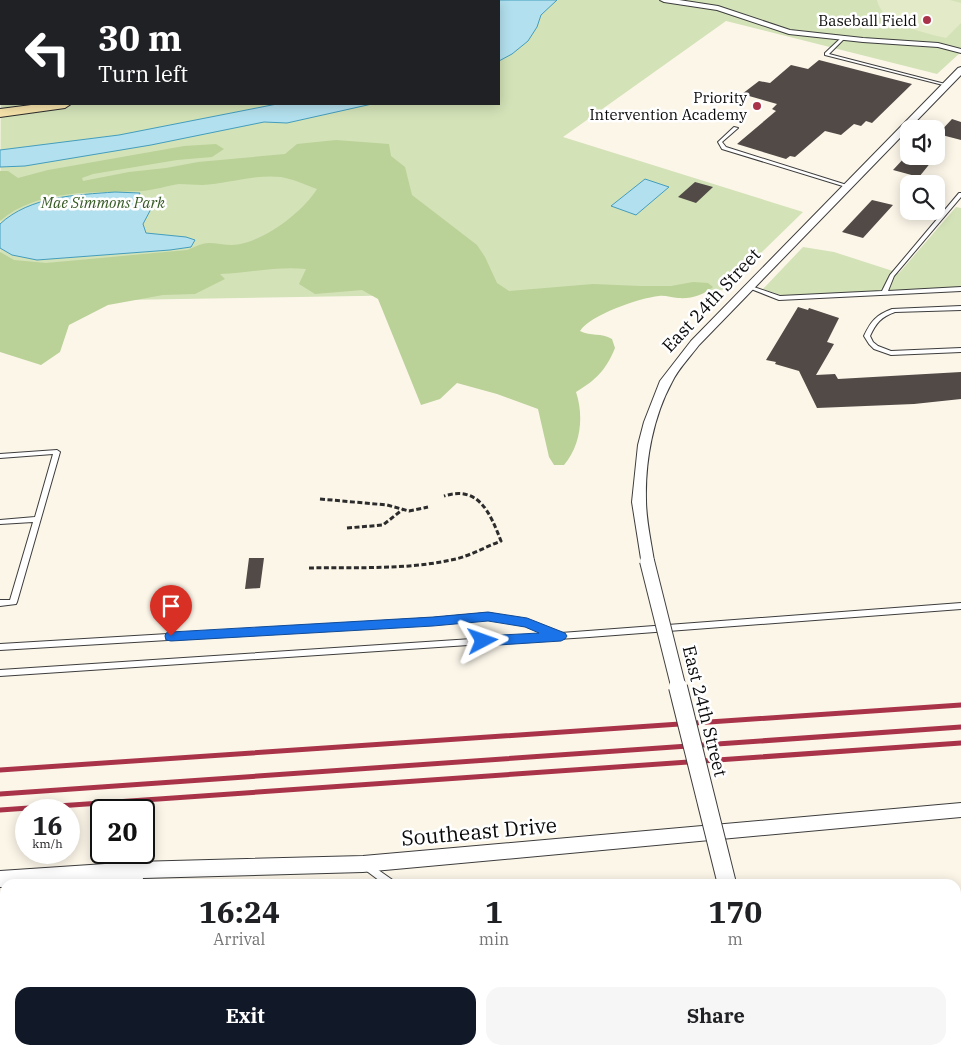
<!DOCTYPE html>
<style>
body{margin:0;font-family:"IBM Plex Serif",serif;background:#f6f6f6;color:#202124;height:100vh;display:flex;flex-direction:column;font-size:19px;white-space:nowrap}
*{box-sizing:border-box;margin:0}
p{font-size:16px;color:#757577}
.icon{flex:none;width:28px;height:28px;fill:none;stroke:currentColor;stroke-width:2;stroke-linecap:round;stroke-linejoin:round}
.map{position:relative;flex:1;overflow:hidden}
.drawer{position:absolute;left:0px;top:879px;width:961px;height:176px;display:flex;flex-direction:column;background:#fff;border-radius:15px 15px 0 0;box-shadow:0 2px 12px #0003}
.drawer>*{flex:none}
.top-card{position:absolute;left:0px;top:0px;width:500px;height:105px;box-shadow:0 2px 12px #0003;background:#202124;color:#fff;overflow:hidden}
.buttons{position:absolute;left:900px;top:120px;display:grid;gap:10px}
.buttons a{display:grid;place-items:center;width:45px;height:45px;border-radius:10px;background:#fff;box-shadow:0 2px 12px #0003;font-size:25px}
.speed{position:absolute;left:15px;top:799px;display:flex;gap:10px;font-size:25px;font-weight:700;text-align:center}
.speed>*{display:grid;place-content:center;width:65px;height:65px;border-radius:50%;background:#fff;box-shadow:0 2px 12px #0003;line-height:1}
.speed small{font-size:12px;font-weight:400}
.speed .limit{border:2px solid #111;border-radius:8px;background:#fff;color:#111}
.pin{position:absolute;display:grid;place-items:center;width:42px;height:42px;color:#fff;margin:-51px -21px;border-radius:50% 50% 50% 0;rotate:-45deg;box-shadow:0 0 5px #0007}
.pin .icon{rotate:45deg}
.me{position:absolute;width:55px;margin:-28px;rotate:86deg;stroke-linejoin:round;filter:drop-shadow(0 0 4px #0008)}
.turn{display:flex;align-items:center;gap:18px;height:105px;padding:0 15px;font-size:22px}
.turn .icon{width:65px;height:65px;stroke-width:2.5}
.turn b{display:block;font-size:35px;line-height:42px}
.eta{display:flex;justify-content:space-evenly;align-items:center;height:85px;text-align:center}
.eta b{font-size:30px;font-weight:800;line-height:35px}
.cta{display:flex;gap:10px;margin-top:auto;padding:10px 15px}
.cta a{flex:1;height:58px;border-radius:15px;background:#111827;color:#fff;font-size:20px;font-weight:800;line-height:58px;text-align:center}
.cta a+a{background:#f6f6f6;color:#202124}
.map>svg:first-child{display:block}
</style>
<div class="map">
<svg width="961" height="1054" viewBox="0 0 961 1054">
<rect width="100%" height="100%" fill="#fcf6e9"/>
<path fill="#d3e2b7" d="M79,0H961V52L937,74L726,21L563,137L803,212L723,290L0,302L1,17V104H499V1H76Z
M956,207L961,208V288L784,296L763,289L803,247L834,252L899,273Z"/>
<path fill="#bad198" d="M336,140L389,144L391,156L405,167L412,195L477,245L485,257L497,283L509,291L593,284L640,286H671L693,282L708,283L713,287C703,295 692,299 678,298C672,298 665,295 659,296C639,298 590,315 580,331C591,337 601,332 612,339L615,348C606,370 596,380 576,392C584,416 581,445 564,465H554L549,457L538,409L497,394L457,383L440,399L421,405L378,299L362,290L315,294L299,284L306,269C277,266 249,273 220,274L225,279L195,294L163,295L108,305L69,325L60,352L41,365L0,352V252L14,260L46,263L187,250C193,248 201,243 209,243C216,243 224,245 232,245C261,244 302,213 317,189C306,185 293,179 281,177C255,174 228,184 202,185C194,185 187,184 179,184C167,186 154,190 142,191C95,193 38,188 0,221V171H8L18,178L48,170L184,146L216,144L224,149L212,157L177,160L93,174L82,178L83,181L129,172L166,168L198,162L285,154L297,144Z"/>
<path fill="#e3eac8" d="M877,0H950L961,3V23L946,38C925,33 881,24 877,0Z"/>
<path fill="#b3e0ee" stroke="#439dbd" d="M492,0H557L541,15L537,27L528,41L512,54L499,61V1H490Z
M277,104H372L287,123L264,122L151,145L25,166L0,167V150L119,135Z
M645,179L669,187L636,215L611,206Z
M115,192L140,193L138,197L147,201L152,207L143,224L146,233L186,237L195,240L191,247L170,250L37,260L12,255L0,248V224C30,196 76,195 115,192Z"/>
<path fill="#514a47" d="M819,60L912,84L872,123L866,121L861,126L854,124L841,135L825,131L795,157L790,156L786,159L737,144L776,111L772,109L777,104L742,94L759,81L770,83L791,65L808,69Z
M952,119L961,122V140L938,134Z
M906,156H936L919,177L893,170Z
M695,182L713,187L696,203L678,197Z
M872,200L893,205L863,238L842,232Z
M798,307L808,310L809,308L839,318L827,342L834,344L816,375L835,374L838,379L961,372V399L914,404L817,408L799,371L775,364L776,362L766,360Z
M249,558H264L260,588L245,589Z"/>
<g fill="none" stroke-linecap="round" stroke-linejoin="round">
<defs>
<path id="lane" d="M842,37L845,38L829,54L949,85L947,86L825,55V53Z
M734,127L738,128L722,142L726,147L850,186L846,187L722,149L718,142Z
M959,193H961V197L894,276L888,291L961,287V291L779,300L746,287L749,285L751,286L780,296L882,291L890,275Z
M961,306V310L895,312C881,317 876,323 870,336L873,342L878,346L891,351L961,348V352L891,355L874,349L869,344L864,336C871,321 876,315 892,309Z
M57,450L60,452L17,602L16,604L0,606V600H10L33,522L0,524V520L35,517L53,454L0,458V454Z
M961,603V609L589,637L0,676V670L547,634L526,626L488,619L433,624L0,650V644L433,618L488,613L527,620L561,633Z
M367,862L394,881L395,884H384L364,869L363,866L364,863Z
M665,1050H675L677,1054H667Z"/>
<path id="street" d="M660,0H679L718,6L790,30L863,38L938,43L961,49V53L938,47L863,42L789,34L717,10L664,2Z
M961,67V75L699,345C690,357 678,369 672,382C653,417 645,461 646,500C646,520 651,541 654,561L652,565H642L632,502L638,445L644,422L660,381L691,341L958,68Z
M961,803V817L363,872L143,878L142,884H124L125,879L50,884H5V887H0V871L135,862L363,856Z
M284,1050H307L309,1054H286Z
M752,1050H772L773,1054H753Z"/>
<path id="secondary" d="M39,104H71L65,108L0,117V109Z"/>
<path id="primary" d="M14,1L16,0"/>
</defs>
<use href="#lane" stroke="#3d3d3d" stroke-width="2"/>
<use href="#street" stroke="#3d3d3d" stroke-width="2"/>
<use href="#secondary" stroke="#2c2c2c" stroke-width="2"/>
<use href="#primary" stroke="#1b1b1b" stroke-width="25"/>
<path stroke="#2c2c2c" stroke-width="2" stroke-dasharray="3 1" stroke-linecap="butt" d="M0,39L1,41"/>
<path stroke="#2c2c2c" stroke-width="3" stroke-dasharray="5 2.5" stroke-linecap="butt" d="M320,499L387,505L409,511L428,507
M347,528L383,525L402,510
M309,568C356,567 405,570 451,560C468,557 485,547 501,541C490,513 479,485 444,496"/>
<use href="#lane" fill="#fff" fill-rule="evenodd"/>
<use href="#street" fill="#fff" fill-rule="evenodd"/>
<use href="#secondary" fill="#f6e3ab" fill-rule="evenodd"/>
<use href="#primary" stroke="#e9b96c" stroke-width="22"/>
<path stroke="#a93349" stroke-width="5" d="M0,770L961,705
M0,794L961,727
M0,810L961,743"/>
<defs>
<path id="street-bridge-far1" d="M647,561L679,689"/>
<path id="street-bridge" d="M678,687L727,884"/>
</defs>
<use href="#street-bridge-far1" stroke="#3d3d3d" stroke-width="16" stroke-linecap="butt"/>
<use href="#street-bridge" stroke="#3d3d3d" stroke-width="20" stroke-linecap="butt"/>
<use href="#street-bridge-far1" stroke="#fff" stroke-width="14"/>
<use href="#street-bridge" stroke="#fff" stroke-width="18"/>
</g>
<path fill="#1a73e8" stroke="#114b97" d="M488,612L527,618L565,633L567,636L565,639L561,641L483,646L479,644L477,641L479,638L483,636L539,633L525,627L488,621L433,626L171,641L166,640L165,636L166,633L171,632L433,617Z"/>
<g fill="#a93349" stroke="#fff" stroke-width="2">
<circle cx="927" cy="20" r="5"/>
<circle cx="757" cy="106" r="5"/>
</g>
<g text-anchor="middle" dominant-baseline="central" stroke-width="5" stroke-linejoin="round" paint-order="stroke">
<g font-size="15" fill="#0a0a0a" stroke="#fff" text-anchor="end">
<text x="917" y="20">Baseball Field</text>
<text x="747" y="97">Priority<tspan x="747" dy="17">Intervention Academy</tspan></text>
</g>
<g font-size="15" font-style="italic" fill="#355923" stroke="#fff">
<text x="103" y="202">Mae Simmons Park</text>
</g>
<g font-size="18" fill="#0a0a0a" stroke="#fff">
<text transform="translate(711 300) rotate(-47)">East 24th Street</text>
<text transform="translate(705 711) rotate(76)">East 24th Street</text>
</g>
<g font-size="21" fill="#0a0a0a" stroke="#fff">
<text transform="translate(479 831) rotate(-5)">Southeast Drive</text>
</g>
</g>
</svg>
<div class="buttons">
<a><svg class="icon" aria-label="sound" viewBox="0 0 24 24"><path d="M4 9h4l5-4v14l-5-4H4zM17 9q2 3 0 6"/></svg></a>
<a><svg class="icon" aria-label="search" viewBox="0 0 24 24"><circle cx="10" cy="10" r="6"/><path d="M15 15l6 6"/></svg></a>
</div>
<div class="speed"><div>16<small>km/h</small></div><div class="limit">20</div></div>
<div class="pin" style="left:171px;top:636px;background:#d93025"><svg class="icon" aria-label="arrive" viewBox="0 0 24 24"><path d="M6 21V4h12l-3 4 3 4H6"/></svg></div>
<svg class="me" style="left:483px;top:641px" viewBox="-20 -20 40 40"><path d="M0-17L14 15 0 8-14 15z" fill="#1a73e8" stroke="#fff" stroke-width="4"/></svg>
<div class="top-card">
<div class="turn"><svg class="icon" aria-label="left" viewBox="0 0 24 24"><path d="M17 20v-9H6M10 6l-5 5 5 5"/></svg><div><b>30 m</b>Turn left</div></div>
</div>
<section class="drawer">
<div class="eta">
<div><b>16:24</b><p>Arrival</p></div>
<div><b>1</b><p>min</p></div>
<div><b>170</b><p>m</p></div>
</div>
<div class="cta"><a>Exit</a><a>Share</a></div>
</section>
</div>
